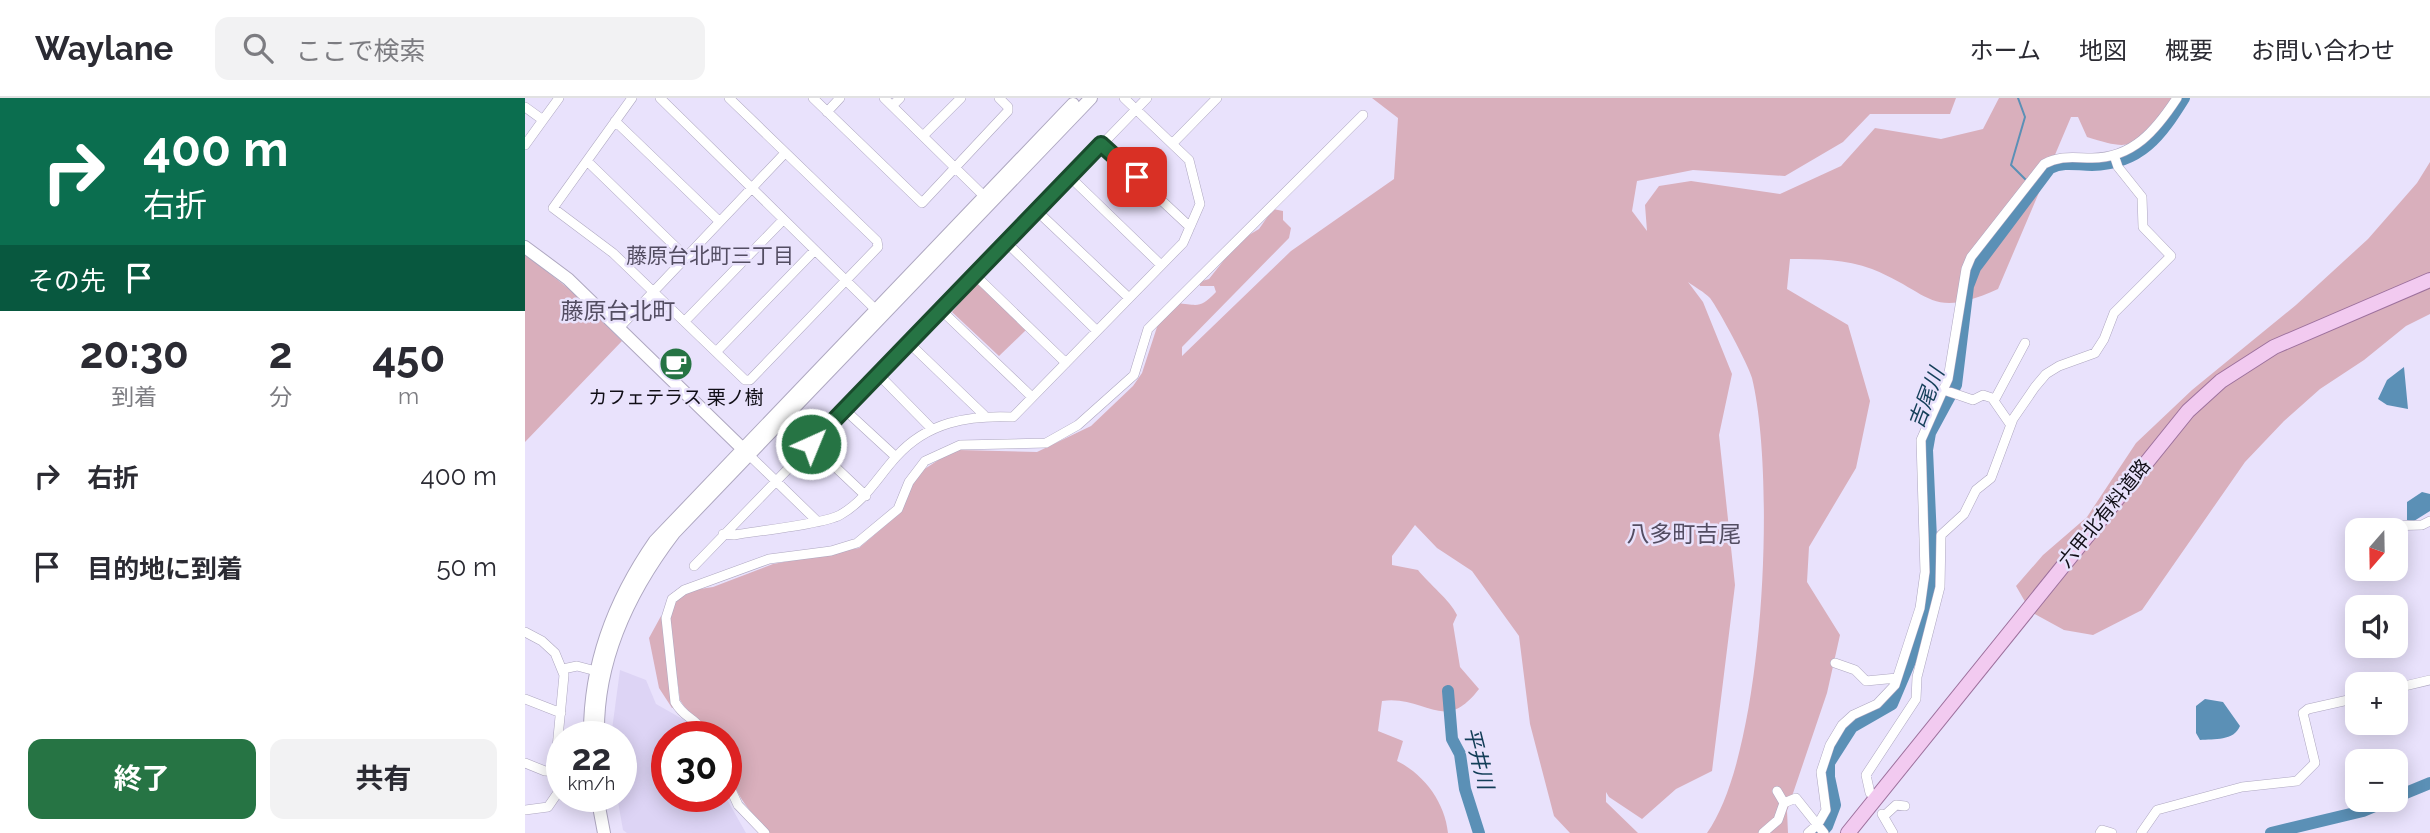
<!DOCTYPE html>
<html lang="ja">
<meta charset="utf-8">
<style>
body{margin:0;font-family:Raleway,"Noto Sans JP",sans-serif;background:#f2f2f3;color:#2b2b33;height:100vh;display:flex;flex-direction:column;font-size:26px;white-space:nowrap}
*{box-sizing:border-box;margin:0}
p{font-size:23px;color:#7c7c81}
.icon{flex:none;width:38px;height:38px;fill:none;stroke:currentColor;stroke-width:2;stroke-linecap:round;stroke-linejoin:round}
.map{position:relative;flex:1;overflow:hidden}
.side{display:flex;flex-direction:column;background:#fff;width:525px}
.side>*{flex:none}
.top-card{background:#0b6e4f;color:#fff;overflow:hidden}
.needle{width:46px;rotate:200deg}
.fabs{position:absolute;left:1820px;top:420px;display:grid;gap:14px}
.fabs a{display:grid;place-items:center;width:63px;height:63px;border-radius:14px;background:#fff;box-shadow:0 4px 18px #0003;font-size:35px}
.speed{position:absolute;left:21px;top:623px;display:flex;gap:14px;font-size:35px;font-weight:700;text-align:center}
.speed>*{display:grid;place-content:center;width:91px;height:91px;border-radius:50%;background:#fff;box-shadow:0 4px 18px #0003;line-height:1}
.speed small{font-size:18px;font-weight:400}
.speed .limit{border:10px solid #d22;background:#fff;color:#111}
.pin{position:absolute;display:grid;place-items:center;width:60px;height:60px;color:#fff;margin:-30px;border-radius:14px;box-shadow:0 4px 10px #0006}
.me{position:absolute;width:77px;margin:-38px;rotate:44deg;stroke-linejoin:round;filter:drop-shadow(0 0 5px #0008)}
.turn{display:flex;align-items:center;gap:24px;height:147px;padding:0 28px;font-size:32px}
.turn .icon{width:91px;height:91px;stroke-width:2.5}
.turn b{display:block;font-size:49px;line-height:60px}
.then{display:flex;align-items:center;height:66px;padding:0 28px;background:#0003;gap:14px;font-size:26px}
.eta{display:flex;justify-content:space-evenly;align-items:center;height:119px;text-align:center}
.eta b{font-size:42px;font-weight:700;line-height:49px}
.cta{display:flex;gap:14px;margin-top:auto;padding:14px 28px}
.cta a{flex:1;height:80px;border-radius:14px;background:#267444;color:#fff;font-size:28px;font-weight:700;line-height:80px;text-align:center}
.cta a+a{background:#f2f2f3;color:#2b2b33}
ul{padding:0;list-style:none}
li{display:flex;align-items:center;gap:21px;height:91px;padding:0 28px}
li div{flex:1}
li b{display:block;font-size:26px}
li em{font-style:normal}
header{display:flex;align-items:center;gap:42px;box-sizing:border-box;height:98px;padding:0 35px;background:#fff;border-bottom:2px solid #e1e1e2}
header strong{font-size:33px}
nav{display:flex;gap:38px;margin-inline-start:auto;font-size:24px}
.search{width:490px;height:63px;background:#f2f2f3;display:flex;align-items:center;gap:18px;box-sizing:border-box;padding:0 24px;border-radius:14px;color:#7c7c81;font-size:26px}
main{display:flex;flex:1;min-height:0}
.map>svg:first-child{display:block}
</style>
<header>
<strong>Waylane</strong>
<div class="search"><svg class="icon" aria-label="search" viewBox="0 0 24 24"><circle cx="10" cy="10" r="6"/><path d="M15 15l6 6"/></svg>ここで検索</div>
<nav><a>ホーム</a><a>地図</a><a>概要</a><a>お問い合わせ</a></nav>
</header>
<main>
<section class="side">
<div class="top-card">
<div class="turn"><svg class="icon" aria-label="right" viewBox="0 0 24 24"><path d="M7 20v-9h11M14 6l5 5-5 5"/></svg><div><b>400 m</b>右折</div></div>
<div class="then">その先<svg class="icon" aria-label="arrive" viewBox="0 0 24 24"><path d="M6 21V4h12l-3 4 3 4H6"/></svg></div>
</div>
<div class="eta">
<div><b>20:30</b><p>到着</p></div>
<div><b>2</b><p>分</p></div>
<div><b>450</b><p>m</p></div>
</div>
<ul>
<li><svg class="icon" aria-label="right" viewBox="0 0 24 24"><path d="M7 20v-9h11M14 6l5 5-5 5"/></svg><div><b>右折</b></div><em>400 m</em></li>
<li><svg class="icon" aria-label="arrive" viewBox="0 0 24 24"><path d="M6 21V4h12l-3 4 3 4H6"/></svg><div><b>目的地に到着</b></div><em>50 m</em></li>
</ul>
<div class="cta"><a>終了</a><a>共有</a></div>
</section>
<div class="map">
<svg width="1905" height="735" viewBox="0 0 1905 735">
<rect width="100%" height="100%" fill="#e9e2fc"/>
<path fill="#ddd4f5" d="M95,572L121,582L131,606L170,628L175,639H142V698H200L221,735H102L98,732L92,698H96V639H86Z"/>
<path fill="#d9afbc" d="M847,0H1431L1425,16H1345L1318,44L1260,78L1168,72L1112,83L1107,113L1122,133L1120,107L1134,88L1166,83L1255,96L1316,68L1350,30L1416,41L1458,31L1474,0H1649C1640,7 1639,13 1633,21C1608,54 1599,50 1562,39L1553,19H1546L1473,191C1404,222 1407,195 1347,171C1321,161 1292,161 1265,161L1262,191L1323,227L1345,303L1331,370L1284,449L1282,484L1315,537L1302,595L1262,713L1263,735H1182C1240,654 1251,378 1227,280C1223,266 1194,212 1185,200C1179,194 1170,189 1163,184L1178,204L1207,276L1194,337L1210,487L1187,673L1151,691L1117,721L1084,699L1081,694V704L1113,735H1045L1029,718L1005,626L994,538L947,473L912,450L890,427L867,458V467L893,472C904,486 925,502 932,517L928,526L935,569L954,591C919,637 901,597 857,603L853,633L878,643L872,663C900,677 920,705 923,735H244C214,701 201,685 201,639H187C177,619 164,618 155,602L144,520L149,503L162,493L188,489L248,466L334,450L376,414L384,389L395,374L421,357L434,352L512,354L566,328L608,288L617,275L633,226L652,205C673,207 675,211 691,194L689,188H675L674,184L684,181L714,143L734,131L748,111L758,113V122L766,130L764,140L657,249V258L766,153L869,81L873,20Z
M1905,64V216L1881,228L1839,262L1795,291L1759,323L1720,364L1617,512L1568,537L1539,532L1506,514L1491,488L1518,457L1562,419L1611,345L1667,292L1771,207L1843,141L1892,85Z
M0,156L44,191L97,243L0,344Z
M452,185L501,232L474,258L427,214Z
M136,518L151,608L147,610L134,590L124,540Z"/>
<path fill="#5b90b6" d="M1879,269L1883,311L1862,307L1853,301L1862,282Z
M1897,394L1905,396V413L1889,423L1882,422V404Z
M1680,601L1698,604L1715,628C1709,643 1689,641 1675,642L1671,635V608Z"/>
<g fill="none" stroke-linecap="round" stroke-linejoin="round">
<path stroke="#5b90b6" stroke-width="2" d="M1493,0L1500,19L1486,67L1502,83"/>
<path stroke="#5b90b6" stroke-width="12" d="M923,593L927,641L935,656L940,691L954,735
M1871,699L1905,685
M1296,735L1302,728L1310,707L1304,679V665L1327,629L1367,606L1400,528L1408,485L1402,352L1405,335L1431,287L1443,188L1450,170L1525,70C1540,63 1551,67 1567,67C1616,66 1636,37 1659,0
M1746,735L1838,713L1864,702"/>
<defs>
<path id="street" d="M107,0L28,110L88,155L220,282H225L353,149L352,143L204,0
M135,0L350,211
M288,0L397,105L483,13V9L474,0
M359,0L460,99
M367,8L375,0
M0,9L18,22L0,47
M302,14L315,0
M18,22L34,0
M90,23L194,123
M398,38L436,0
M648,45L692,0
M576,46L665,129
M62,63L160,158
M545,79L636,167
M512,113L604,200
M482,145L572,233
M450,177L541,265
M416,212L507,299
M160,223L258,122
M94,230L260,55
M384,245L459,317
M191,254L290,152
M354,277L407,331
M1419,292L1448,302L1458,297L1467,300L1485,326
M1469,303L1500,245
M320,312L371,359
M286,346L341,398
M223,356L291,422
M1864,428L1897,427L1905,423
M198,436L209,437C231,433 299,426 315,417C340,403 352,380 371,359C402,324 443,317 488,319L658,145L675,106L664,62L599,0
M169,468L622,0
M0,534L17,543L30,555L39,577L32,650L34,693L23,709L0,712
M1310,565L1330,572L1341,583L1372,580
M38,571L52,568L71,573
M1871,590L1905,582
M0,601L36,615
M181,639C171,618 160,622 150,604L141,520L147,501L159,492L244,461L306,453L332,445L373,411L384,384L400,363L435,347L521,345L553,327L609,277L623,231L838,17
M0,665L20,673L33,674
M201,681L213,707L240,735
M1252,693L1259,705
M1345,695L1341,677L1391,601L1392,579L1415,489L1416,437L1439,416L1451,392L1466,380L1488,321L1510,289L1521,276L1534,268L1570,255L1579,241L1589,215L1646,158L1618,129L1617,99L1593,69L1589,57
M1357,716L1368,735
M1359,718L1371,707L1380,708
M1238,735L1253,722L1259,705L1271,700L1299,735
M1283,735L1293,726L1301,712L1296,674L1305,647L1317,627L1328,617L1352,606L1370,587L1395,510L1400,474L1396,342L1423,281L1441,171L1446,159L1519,66C1536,57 1548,60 1567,60C1608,60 1631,32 1652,0
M1575,735L1577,732L1587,735
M1616,735L1632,712L1717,689L1772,683L1790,665L1778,615L1783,611L1832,600"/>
<path id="secondary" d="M0,149L43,181L223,356
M65,639C64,566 89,502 130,443L548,6
M73,639C71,562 104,494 149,435L566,0
M72,698L79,735"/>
<path id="primary" d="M1323,735L1663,313L1696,283L1749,249L1905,182"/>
</defs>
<use href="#street" stroke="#aea7c0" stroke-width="10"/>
<use href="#secondary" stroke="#aea7c0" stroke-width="14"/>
<use href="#primary" stroke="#9d719d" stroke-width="16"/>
<use href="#street" stroke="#fff" stroke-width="9"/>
<use href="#secondary" stroke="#fff" stroke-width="12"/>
<use href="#primary" stroke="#f2caf0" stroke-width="14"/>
</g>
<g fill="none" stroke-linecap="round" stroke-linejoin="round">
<defs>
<path id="route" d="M286,346L576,46L612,79"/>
</defs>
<use href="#route" stroke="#194b2c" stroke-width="18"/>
<use href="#route" stroke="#267444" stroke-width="12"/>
</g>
<defs>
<symbol id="cafe-disc" viewBox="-11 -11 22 22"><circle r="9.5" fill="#267444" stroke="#e9e2fc"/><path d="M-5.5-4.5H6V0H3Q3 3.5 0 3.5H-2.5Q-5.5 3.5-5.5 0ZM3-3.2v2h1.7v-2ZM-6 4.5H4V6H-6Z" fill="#fff"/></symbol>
</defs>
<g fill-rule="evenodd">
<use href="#cafe-disc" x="132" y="247" width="38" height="38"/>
</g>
<g text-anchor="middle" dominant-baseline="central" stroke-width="5" stroke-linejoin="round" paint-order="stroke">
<g font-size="19" fill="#100e16" stroke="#e9e2fc">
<text x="151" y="299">カフェテラス 栗ノ樹</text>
</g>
<g font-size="19" fill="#100e16" stroke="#e9e2fc">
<text transform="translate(1579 415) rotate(-51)">六甲北有料道路</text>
</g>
<g font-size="21" fill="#534d62" stroke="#e9e2fc">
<text x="185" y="157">藤原台北町三丁目</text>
</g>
<g font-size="21" font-style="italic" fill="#133e58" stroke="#e9e2fc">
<text transform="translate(1401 300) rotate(-69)">吉尾川</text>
<text transform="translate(954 660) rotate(76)">平井川</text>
</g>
<g font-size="23" fill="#534d62" stroke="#e9e2fc">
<text x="93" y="212">藤原台北町</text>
<text x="1159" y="435">八多町吉尾</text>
</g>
</g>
</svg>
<div class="fabs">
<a><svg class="needle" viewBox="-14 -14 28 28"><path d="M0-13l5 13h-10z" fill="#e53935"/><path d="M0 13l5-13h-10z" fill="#7c7c81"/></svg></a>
<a><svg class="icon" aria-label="sound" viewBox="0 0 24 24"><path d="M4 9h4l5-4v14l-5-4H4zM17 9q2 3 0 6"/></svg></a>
<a>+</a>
<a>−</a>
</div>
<div class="speed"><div>22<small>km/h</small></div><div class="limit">30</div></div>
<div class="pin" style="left:612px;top:79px;background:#d93025"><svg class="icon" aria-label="arrive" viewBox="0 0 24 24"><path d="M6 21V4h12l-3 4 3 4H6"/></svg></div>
<svg class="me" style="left:286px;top:346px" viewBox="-20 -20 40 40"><circle r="17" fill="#267444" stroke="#fff" stroke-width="3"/><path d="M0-11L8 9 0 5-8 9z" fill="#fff"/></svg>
</div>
</main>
